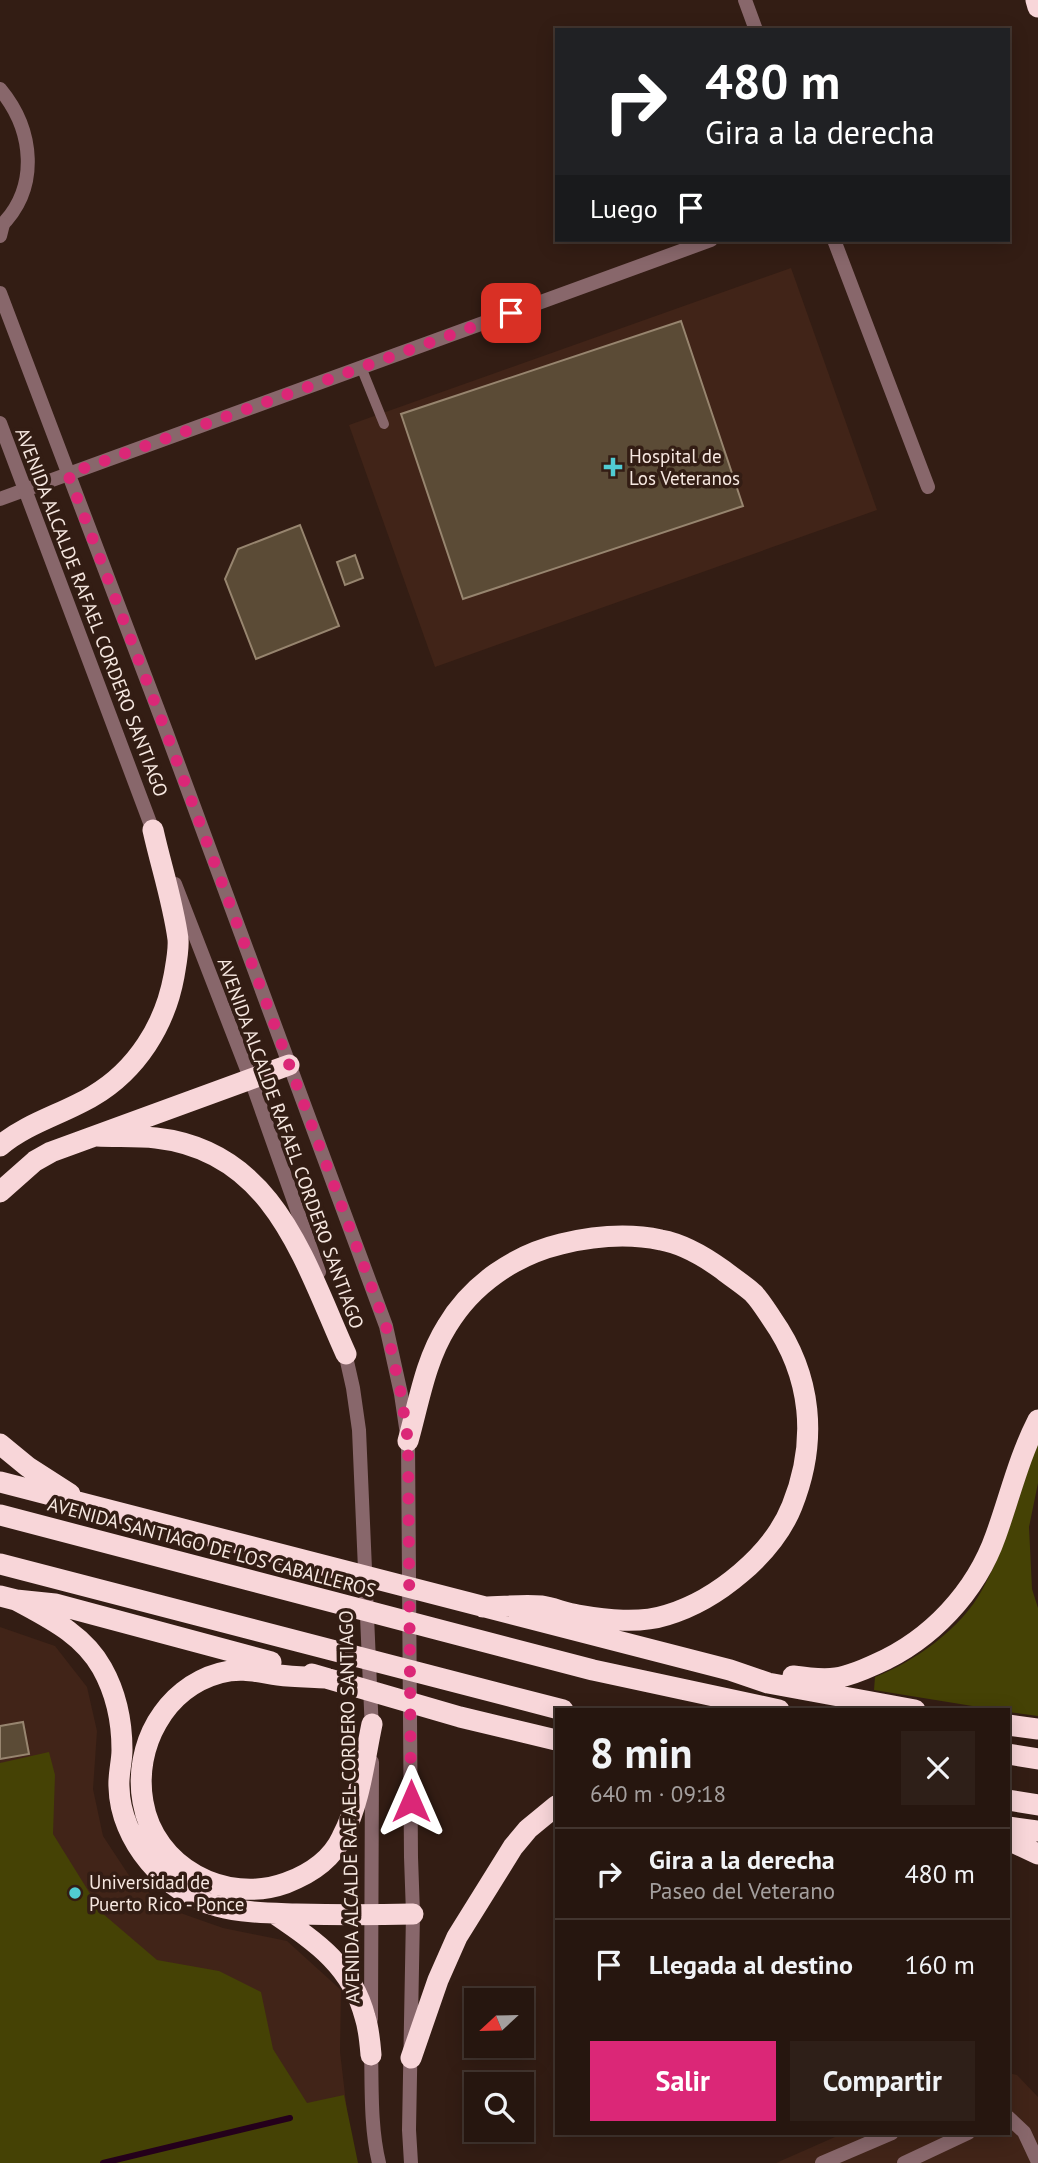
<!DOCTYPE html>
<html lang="es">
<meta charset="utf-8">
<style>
body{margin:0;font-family:"PT Sans",sans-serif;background:#2e1f18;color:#f1f3f6;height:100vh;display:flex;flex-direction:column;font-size:26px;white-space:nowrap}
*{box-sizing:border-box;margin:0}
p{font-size:23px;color:#a49f9e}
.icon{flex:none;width:38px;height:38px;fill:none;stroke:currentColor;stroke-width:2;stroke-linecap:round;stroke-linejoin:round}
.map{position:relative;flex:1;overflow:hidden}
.details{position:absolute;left:555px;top:1708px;width:455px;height:427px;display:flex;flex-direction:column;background:#26160f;border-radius:0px;box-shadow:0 4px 18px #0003,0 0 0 2px #42352f}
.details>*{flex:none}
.guide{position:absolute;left:555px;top:28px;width:455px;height:214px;border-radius:0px;box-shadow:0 4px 18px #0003,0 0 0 2px #42352f;background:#202124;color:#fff;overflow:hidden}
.needle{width:46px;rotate:248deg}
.controls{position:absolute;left:464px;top:1988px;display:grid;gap:14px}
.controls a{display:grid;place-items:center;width:70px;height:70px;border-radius:0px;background:#26160f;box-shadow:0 4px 18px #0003,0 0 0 2px #42352f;font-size:35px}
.pin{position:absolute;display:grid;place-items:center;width:60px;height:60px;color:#fff;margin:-30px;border-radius:14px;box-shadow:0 4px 10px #0006}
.me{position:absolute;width:77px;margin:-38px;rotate:0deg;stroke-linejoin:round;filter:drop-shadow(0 0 5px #0008)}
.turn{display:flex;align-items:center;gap:24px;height:147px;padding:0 35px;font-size:32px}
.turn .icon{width:91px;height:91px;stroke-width:2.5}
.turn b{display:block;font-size:49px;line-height:60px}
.then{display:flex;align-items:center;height:66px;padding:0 35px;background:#0003;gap:14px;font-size:26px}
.round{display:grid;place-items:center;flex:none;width:74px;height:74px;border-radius:0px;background:#2e1f18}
.head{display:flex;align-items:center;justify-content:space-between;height:119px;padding:0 35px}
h1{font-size:42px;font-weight:700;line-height:52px}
.primary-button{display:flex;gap:14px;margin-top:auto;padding:14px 35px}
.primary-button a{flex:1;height:80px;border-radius:0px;background:#db2777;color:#fff;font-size:28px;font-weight:700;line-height:80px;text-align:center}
.primary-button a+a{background:#2e1f18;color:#f1f3f6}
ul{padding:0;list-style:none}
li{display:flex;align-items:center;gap:21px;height:91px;padding:0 35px;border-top:2px solid #42352f}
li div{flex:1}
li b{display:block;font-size:26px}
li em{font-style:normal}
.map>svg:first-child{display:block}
</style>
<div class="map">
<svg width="1038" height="2163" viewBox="0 0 1038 2163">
<rect width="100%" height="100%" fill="#331d14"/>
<path fill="#412418" d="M791,268L877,510L435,667L349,425Z
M0,1627L55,1646L87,1687L97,1731L93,1789L103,1836L130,1877L169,1909L223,1928L287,1941L341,1990L340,2052L348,2120L0,2163Z
M1008,2073L1017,2075L1038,2097V2163H776L844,2133H1008Z"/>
<path fill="#454205" d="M1038,1439V1483L1029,1527L1032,1589L1038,1608V1716L1008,1712V1710H997L874,1690L875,1677C914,1662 962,1628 982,1590C1008,1543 1021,1489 1038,1439Z
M49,1752L55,1775L53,1834L102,1913L157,1960L219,1971L261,1992L273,2049L307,2103L344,2095L358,2163H0V1763Z"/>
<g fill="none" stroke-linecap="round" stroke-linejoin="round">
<path stroke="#24001b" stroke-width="6" d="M103,2163L290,2118"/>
</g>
<path fill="#5b4b36" stroke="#97856f" stroke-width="2" d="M681,321L743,506L463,599L401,414Z
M300,525L339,626L256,659L225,579L238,549Z
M355,555L363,578L345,585L337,562Z
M23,1722L29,1754L0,1759V1726Z"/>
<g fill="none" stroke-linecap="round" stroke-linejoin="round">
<path stroke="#88676b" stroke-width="10" d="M361,367L384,424"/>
<path stroke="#88676b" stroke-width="14" d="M745,0L756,30
M0,89C34,130 40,188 0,227
M834,240L928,487
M0,499L711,240
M1008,2117L1024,2132L1038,2162
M822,2163L892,2133
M904,2163L968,2133"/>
<path stroke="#88676b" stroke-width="14" d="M0,236L3,224
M0,293L166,731L386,1326L401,1394L408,1441L411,1857L413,1914L409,2130L411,2163
M0,423L155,836
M175,884L251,1080L319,1272
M344,1348L353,1388L359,1430L372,1732
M371,2019L372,1762
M371,2046C372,2084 370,2126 379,2163"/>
<path stroke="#f8d6d9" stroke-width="21" d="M1036,0L1038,7
M97,1136C116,1137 137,1136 156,1138C274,1151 304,1261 346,1354
M0,1146C27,1123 63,1114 93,1096C137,1070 165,1025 174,976C176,964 179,950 178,939C173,902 161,866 153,830
M0,1192L35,1161L51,1152L289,1065
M408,1441C419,1402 425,1361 447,1326C472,1284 515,1255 561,1244C594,1236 628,1233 661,1240C684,1244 705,1257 723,1270C733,1278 744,1285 753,1293C760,1300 766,1310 772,1319C812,1376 818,1441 792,1506C773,1554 717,1600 667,1615C639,1624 607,1620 578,1615C565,1613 554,1608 541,1606C523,1604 502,1607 483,1607
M0,1444L28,1467L70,1494
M0,1482L730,1670L768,1683L915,1710
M0,1515L593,1670L779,1710
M0,1564L563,1710
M0,1596L16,1600L55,1604L271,1662
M16,1600C49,1618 83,1634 102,1668C116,1693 122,1722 122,1750C122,1762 118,1775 119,1787C120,1840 166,1894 217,1906C243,1913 270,1913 296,1914C335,1915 374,1915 413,1914
M312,1674L460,1717L556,1740
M793,1676C807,1678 821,1680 836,1678C849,1676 863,1670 876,1664C931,1640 976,1592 996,1535C1010,1496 1019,1457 1038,1420
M326,1678C310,1677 294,1677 278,1675C257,1672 241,1667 220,1673C165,1688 133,1746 143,1802C154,1867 225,1905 286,1883C310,1874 331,1861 342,1837C360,1803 364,1762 372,1724
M1008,1725L1038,1729
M1008,1754L1038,1759
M1008,1800L1038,1805
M1008,1827L1038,1831
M1008,1840L1038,1854
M275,1914C316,1942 352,1966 365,2017C369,2029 370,2043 371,2055
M411,2058L438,1980L457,1937L513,1847L528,1829L556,1806"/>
</g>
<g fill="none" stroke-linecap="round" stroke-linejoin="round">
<path stroke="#db2777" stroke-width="12" stroke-dasharray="0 21.6" d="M411,1801L408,1441L401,1394L386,1326L166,732L68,474L511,313"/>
</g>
<g fill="#51ccd3" stroke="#331d14" stroke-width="2.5">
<path d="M609.5 456.5h7v7h7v7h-7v7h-7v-7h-7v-7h7z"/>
<circle cx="75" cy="1893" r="7"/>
</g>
<g text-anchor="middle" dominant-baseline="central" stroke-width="7" stroke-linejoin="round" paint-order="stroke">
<g font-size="19" fill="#f6e7e0" stroke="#331d14" text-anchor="start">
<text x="629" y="456">Hospital de<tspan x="629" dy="22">Los Veteranos</tspan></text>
<text x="89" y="1882">Universidad de<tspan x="89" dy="22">Puerto Rico - Ponce</tspan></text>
</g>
<g font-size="19" fill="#f6e7e0" stroke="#331d14">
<text transform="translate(92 612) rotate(69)">AVENIDA ALCALDE RAFAEL CORDERO SANTIAGO</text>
<text transform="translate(291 1143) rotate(70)">AVENIDA ALCALDE RAFAEL CORDERO SANTIAGO</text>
<text transform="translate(212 1547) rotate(15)">AVENIDA SANTIAGO DE LOS CABALLEROS</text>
<text transform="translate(349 1807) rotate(-91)">AVENIDA ALCALDE RAFAEL CORDERO SANTIAGO</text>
</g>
</g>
</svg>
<div class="controls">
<a><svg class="needle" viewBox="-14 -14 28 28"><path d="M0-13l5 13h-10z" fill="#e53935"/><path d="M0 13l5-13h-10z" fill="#a49f9e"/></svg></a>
<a><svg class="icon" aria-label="search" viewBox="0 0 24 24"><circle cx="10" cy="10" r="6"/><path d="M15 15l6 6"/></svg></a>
</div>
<div class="pin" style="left:511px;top:313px;background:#d93025"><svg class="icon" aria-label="arrive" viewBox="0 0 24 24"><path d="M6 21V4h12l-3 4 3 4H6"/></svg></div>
<svg class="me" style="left:411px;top:1801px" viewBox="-20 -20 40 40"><path d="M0-17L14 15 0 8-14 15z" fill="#db2777" stroke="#fff" stroke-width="4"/></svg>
<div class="guide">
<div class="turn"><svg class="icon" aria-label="right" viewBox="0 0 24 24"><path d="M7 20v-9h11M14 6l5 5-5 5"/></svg><div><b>480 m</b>Gira a la derecha</div></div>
<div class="then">Luego<svg class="icon" aria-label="arrive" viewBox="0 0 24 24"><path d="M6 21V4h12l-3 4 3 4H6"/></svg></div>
</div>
<section class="details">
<div class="head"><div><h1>8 min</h1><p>640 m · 09:18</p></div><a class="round"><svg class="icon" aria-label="close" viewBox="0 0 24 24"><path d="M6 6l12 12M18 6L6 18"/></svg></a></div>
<ul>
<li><svg class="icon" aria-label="right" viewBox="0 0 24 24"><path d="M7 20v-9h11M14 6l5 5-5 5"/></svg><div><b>Gira a la derecha</b><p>Paseo del Veterano</p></div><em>480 m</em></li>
<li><svg class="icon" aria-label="arrive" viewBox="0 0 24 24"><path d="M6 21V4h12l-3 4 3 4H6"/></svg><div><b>Llegada al destino</b></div><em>160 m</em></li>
</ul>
<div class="primary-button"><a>Salir</a><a>Compartir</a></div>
</section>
</div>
